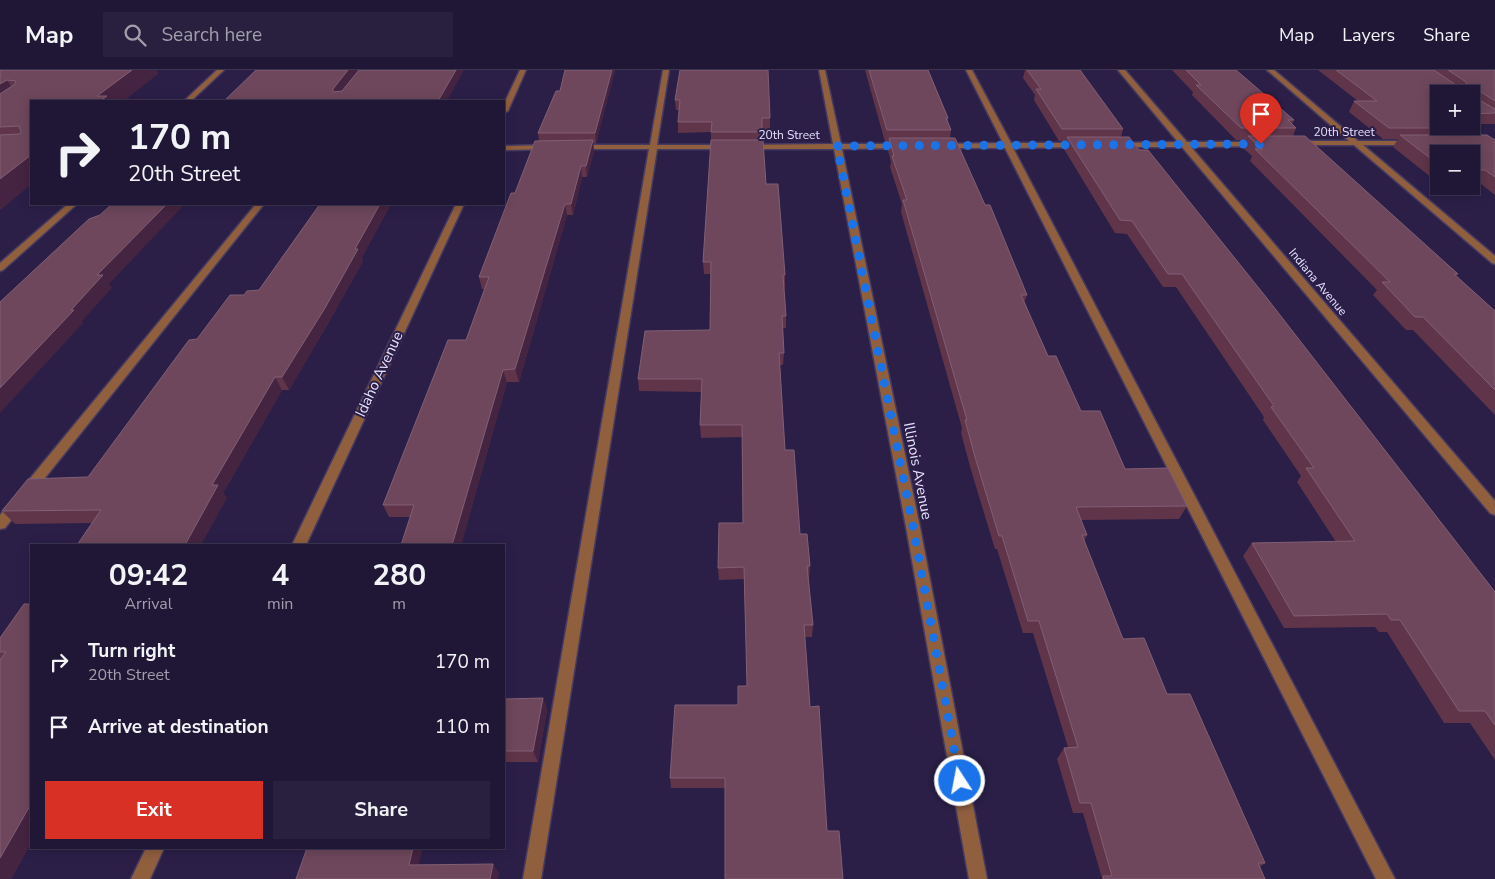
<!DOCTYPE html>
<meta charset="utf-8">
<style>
body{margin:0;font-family:"Nunito Sans",sans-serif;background:#28203e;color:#f1f3f6;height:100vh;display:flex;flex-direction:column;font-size:19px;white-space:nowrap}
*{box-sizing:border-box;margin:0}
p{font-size:16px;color:#a29fad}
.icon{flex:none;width:28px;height:28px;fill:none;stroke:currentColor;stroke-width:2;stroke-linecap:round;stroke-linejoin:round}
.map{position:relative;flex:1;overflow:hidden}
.panel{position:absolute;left:30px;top:474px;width:475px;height:305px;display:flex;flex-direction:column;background:#201736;border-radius:0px;box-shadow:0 2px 12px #0003,0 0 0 1px #3d3651}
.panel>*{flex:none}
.guide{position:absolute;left:30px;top:30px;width:475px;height:105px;border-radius:0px;box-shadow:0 2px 12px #0003,0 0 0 1px #3d3651;background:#201736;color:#f1f3f6;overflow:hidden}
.controls{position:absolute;left:1430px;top:15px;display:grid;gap:10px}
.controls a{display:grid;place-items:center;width:50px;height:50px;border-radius:0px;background:#201736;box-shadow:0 2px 12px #0003,0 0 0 1px #3d3651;font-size:25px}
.pin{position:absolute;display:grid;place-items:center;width:42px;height:42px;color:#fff;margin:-51px -21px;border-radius:50% 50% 50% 0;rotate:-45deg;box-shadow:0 0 5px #0007}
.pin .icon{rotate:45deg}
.me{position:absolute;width:55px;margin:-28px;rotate:349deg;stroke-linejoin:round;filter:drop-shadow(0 0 4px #0008)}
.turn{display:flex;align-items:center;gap:18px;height:105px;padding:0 15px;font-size:22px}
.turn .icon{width:65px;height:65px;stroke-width:2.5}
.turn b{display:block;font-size:35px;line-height:42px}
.eta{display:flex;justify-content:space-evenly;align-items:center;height:85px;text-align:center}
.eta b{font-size:30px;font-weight:700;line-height:35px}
.primary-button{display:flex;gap:10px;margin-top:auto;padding:10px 15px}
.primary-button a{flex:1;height:58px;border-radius:0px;background:#d93025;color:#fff;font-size:20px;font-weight:700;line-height:58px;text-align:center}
.primary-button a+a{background:#28203e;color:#f1f3f6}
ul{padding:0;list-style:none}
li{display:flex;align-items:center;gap:15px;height:65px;padding:0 15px}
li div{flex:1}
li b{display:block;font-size:19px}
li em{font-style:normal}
header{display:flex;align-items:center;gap:30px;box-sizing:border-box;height:70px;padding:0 25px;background:#201736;border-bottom:1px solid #3d3651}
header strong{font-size:24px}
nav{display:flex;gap:28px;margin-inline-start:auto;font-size:18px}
.search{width:350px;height:45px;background:#28203e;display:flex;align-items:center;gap:12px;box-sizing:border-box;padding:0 18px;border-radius:0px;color:#a29fad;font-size:19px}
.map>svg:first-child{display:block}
</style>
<header>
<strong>Map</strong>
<div class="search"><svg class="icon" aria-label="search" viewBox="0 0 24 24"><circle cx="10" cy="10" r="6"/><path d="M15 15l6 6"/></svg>Search here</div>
<nav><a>Map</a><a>Layers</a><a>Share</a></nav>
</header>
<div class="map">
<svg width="1495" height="809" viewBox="0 0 1495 809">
<rect width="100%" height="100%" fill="#2b1f48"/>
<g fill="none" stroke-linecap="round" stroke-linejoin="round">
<defs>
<path id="minor" d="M217,0H224L191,31H184Z
M520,0H526L508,41L504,43V34Z
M663,0H669L657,75H726L730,77L726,79H657L541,809H523L649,79H579L575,77L579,75H650Z
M819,0H825L841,74H904L908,76L904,78L842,79L920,457L987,809H969L906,457L834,79H746L742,77L746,75L833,74Z
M966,0H972L1011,73H1081L1085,75L1081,77L1013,78L1395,809H1376L1005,78H941L937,76L941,74L1003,73Z
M1118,0H1125L1187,72H1264L1265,74L1261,76L1191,77L1495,431V445L1490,443L1182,77H1116L1115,75L1119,73L1178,72Z
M1267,0H1274L1358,71H1414L1415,73L1411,75H1363L1495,186V194L1492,193L1354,75H1293L1292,73L1296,71H1349Z
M549,75L553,77L552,79L504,80V76Z
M68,134H77L3,200L0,201V193Z
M256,134H264L5,458L0,459V445Z
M456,134H464L306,475H292Z
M146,778H164L150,809H131Z"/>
</defs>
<use href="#minor" stroke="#453a61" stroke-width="3"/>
<use href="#minor" fill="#905f3e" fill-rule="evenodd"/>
</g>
<path fill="#603549" d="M0,0H156L158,4L31,31V114L0,140Z
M565,0H615L596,73L593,74L594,81L587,107H582L573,145H567L519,312H507L461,475H401L410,447H389L383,435L466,270L485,219H482L479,207L515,123L539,71L538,63L560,21Z
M680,0L770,48V59H762V70L766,114L785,205V217H784L786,246V258H782L784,283L783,295H780L785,380L800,464L810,496L809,508H808L813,555L812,567H805L810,637L827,761L843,809L725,718H671L670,708L738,635L747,616L744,509L719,510L718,498L743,453L742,367L701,368L700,355L702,322L639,321L638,309L710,260L711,204H704L703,192L711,70V62L678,63V52L679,40H676L675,30Z
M865,0H928L948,48V52L951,60L950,68L985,135L1027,225L1024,233L1048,286L1081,341L1125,399L1187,436L1179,449L1081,450L1087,465L1084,471L1123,569L1167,624L1265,793L1260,797L1265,809H1101L1102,808L1083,743H1073L1057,689L1064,678L1068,677L1033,563H1023L997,479H995L971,400L961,363L962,358L901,142L902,134L890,97L891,92L888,80L889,72H885Z
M1025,0H1080L1123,59L1121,67L1139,80L1495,522V690L1470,653H1444L1387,562H1379L1375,557L1284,558L1243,486L1252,473L1336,472L1297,412L1301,406L1263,350L1264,347L1176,217H1163L1127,164L1115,163L1064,79L1066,71H1059L1034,30L1035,25L1023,8Z
M1172,0H1236L1294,50L1292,54L1296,58L1293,66L1458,204L1456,206L1495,241V345L1413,260H1406L1373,225L1377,220L1250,91L1252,86L1243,78L1247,70H1236L1192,25L1193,22Z
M1318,0H1495V54H1471V24L1439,56L1476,58L1471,65L1495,70V125L1477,111H1471V84H1439V112H1437L1393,77L1398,69H1383L1349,42L1354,31H1358Z
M320,134H391L362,187L363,191L330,250L289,320H282L223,423L227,428L92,453L15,454L2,441L88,407L197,269L244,225L259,220Z
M31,534V773L11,809H0V568Z
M543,628L547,640L538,692H504V629Z"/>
<path fill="#452441" d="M132,0H156L158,4L124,31H100L97,26Z
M348,0H360L337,30L333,22V19Z
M456,0H464L447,31H438Z
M612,0H615L596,73L595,63Z
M7,10L18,27L0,40V14Z
M593,70L594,81L587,107L586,96Z
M31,85V114L0,140V109Z
M581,96L582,107L573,145L571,134Z
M167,134H185L109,214L112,218L82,251L83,253L0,343V318L71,240L97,205Z
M380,134H391L362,187L363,191L330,250L289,320L282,307Z
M565,134L567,145L519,312L515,299Z
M503,300L507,312L461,475H452Z
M275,307L282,320L223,423L227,428L201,475H185L212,415Z
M543,628L547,640L538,692L533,681Z
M31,734V773L11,809H0V788Z
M413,778H423L416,804L409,795Z
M493,794L499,803L498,809H490Z"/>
<path fill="#6e475c" stroke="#815f75" d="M0,0H132L97,26H107L100,31H31V85L0,109V65L19,64L21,62L19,56L0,57V24L15,14L16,11L7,10L0,14Z
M256,0H348L333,19V22L342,21L359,0H456L438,31H224Z
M565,0H612L595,63H538L556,21H560Z
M680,0H768L770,48H762V62H711L712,52H678L680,30H675Z
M869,0H928L948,48H946L951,60H887Z
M1027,0H1080L1123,59H1062L1036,19H1041Z
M1186,0H1236L1294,50H1288L1296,58H1241L1196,15H1201Z
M1336,0H1434L1456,15H1467L1466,12L1448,0H1495V31L1478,20H1476V28L1495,39V43L1471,44V24H1439V56H1471V54L1476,58H1389L1354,31H1377Z
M1400,65H1487L1495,70V107L1485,100H1471V84H1439V95Z
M1248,66H1305L1458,204H1454L1495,241V320L1423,247H1415L1382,212H1390L1255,79H1262Z
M1067,67H1129L1139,80H1148L1266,227L1495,522V655L1485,641H1459L1400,550H1391L1387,544L1294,546L1252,473L1355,471L1306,398H1314L1271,337L1274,336L1182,204H1168L1132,151L1120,150Z
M889,68H955L985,135H990L1027,225H1021L1048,286H1056L1081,341H1100L1125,399L1168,398L1187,436L1076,437L1087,465H1082L1123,569L1144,568L1167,624H1190L1265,793H1258L1265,809H1104L1103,806H1112L1091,733H1080L1064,678L1078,677L1039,551H1028L1002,466H999L975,387L965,350H967L903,130H907L892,86H894Z
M593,70L586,96H581L571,134H565L515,299L503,300L452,475H401L414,435H383L448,270H466L489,207H479L511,123H515L535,71Z
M711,70H763L766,114H778L785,205H783L786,246H782L784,283H779L785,380H794L800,464H807L810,496H807L813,555H804L810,637L819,636L827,761H839L843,809H725V708H670L675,635H738V616H747L744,497L718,498L719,453H743L742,355H700L702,309H638L645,261L710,260L711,192H703Z
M112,134H167L97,205H103L71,240H74L0,318V232L89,149L100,145Z
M320,134H380L355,179H358L325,238L282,307H275L212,415H218L185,475H77L101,440L2,441L28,409L88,407L189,270L197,269L230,225H244L247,221L259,220Z
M24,534H31V734L0,788V590L6,582H0V568Z
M543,628L533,681H504V629Z
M307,778H413L409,795L493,794L490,809H296Z"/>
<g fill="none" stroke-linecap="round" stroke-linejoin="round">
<path stroke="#1a73e8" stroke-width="9" stroke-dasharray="0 16.2" d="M960,711L913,457L837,76L1261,74"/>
</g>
<g text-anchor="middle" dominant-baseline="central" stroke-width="4" stroke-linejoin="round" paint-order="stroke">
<g font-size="12" fill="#e4e0fb" stroke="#2b1f48">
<text x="1344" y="62">20th Street</text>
<text x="789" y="65">20th Street</text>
<text transform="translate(1318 212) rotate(50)">Indiana Avenue</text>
</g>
<g font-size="15" fill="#e4e0fb" stroke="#2b1f48">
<text transform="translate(379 304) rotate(-65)">Idaho Avenue</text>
<text transform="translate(918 401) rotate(79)">Illinois Avenue</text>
</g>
</g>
</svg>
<div class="controls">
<a>+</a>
<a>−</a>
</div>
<div class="pin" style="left:1261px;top:74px;background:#d93025"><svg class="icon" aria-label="arrive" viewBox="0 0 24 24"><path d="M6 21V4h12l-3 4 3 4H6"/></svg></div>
<svg class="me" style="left:960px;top:711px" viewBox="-20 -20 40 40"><circle r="17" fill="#1a73e8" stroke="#fff" stroke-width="3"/><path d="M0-11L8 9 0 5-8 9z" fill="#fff"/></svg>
<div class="guide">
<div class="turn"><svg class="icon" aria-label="right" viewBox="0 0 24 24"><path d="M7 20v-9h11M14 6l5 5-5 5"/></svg><div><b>170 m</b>20th Street</div></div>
</div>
<section class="panel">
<div class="eta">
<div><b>09:42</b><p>Arrival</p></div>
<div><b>4</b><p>min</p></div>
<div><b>280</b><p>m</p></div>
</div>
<ul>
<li><svg class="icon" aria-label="right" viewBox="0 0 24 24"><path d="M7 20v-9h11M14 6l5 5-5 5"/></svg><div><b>Turn right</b><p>20th Street</p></div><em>170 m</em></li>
<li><svg class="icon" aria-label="arrive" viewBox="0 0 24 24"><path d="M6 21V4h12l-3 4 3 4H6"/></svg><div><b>Arrive at destination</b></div><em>110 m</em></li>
</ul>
<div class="primary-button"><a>Exit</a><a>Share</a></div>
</section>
</div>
